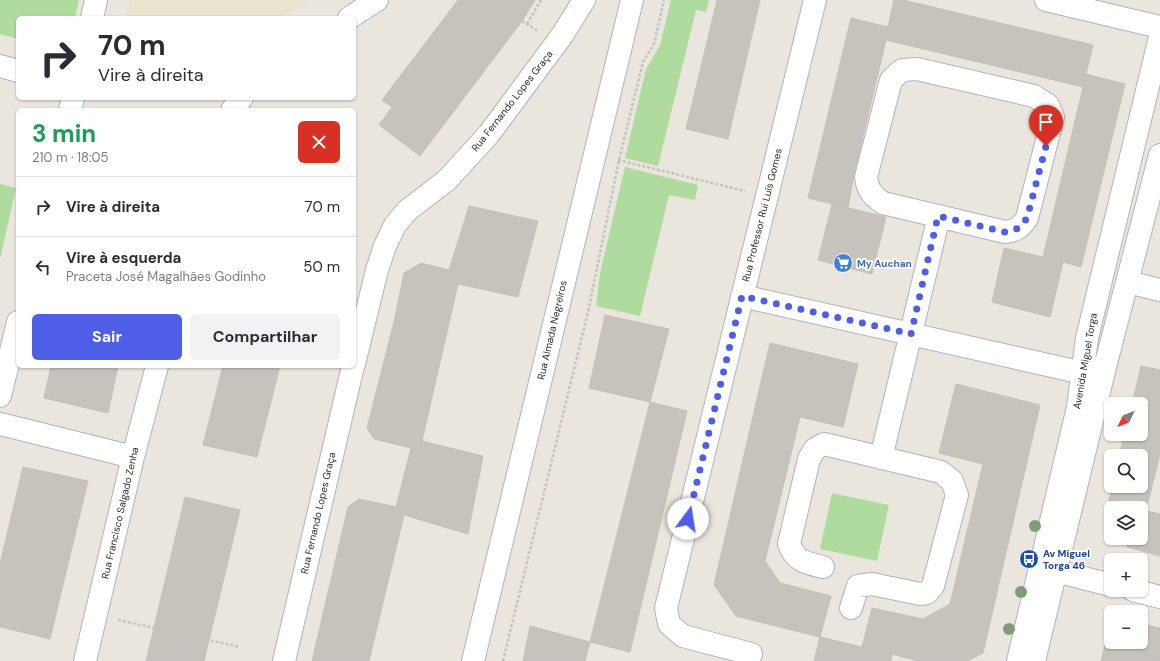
<!DOCTYPE html>
<html lang="pt">
<meta charset="utf-8">
<style>
body{margin:0;font-family:"DM Sans",sans-serif;background:#f2f2f3;color:#2b2b33;height:100vh;display:flex;flex-direction:column;font-size:15px;white-space:nowrap}
*{box-sizing:border-box;margin:0}
p{font-size:13px;color:#7c7c81}
.icon{flex:none;width:22px;height:22px;fill:none;stroke:currentColor;stroke-width:2;stroke-linecap:round;stroke-linejoin:round}
.map{position:relative;flex:1;overflow:hidden}
.panel{position:absolute;left:16px;top:108px;width:340px;height:260px;display:flex;flex-direction:column;background:#fff;border-radius:6px;box-shadow:0 1px 3px #0004}
.panel>*{flex:none}
.banner{position:absolute;left:16px;top:16px;width:340px;height:84px;border-radius:6px;box-shadow:0 1px 3px #0004;background:#fff;color:#2b2b33;overflow:hidden}
.needle{width:26px;rotate:227deg}
.controls{position:absolute;left:1104px;top:397px;display:grid;gap:8px}
.controls a{display:grid;place-items:center;width:44px;height:44px;border-radius:6px;background:#fff;box-shadow:0 1px 3px #0004;font-size:20px}
.pin{position:absolute;display:grid;place-items:center;width:34px;height:34px;color:#fff;margin:-41px -17px;border-radius:50% 50% 50% 0;rotate:-45deg;box-shadow:0 0 4px #0007}
.pin .icon{rotate:45deg}
.me{position:absolute;width:44px;margin:-22px;rotate:14deg;stroke-linejoin:round;filter:drop-shadow(0 0 3px #0008)}
.turn{display:flex;align-items:center;gap:14px;height:84px;padding:0 16px;font-size:18px}
.turn .icon{width:52px;height:52px;stroke-width:2.5}
.turn b{display:block;font-size:28px;line-height:34px}
.round{display:grid;place-items:center;flex:none;width:42px;height:42px;border-radius:6px;background:#f2f2f3}
.overview{display:flex;align-items:center;justify-content:space-between;height:68px;padding:0 16px}
h1{font-size:24px;font-weight:700;line-height:30px;color:#1e9e55}
.button{display:flex;gap:8px;margin-top:auto;padding:8px 16px}
.button a{flex:1;height:46px;border-radius:6px;background:#4e5ee7;color:#fff;font-size:16px;font-weight:700;line-height:46px;text-align:center}
.button a+a{background:#f2f2f3;color:#2b2b33}
ul{padding:0;list-style:none}
li{display:flex;align-items:center;gap:12px;height:60px;padding:0 16px;border-top:1px solid #e1e1e2}
li div{flex:1}
li b{display:block;font-size:15px}
li em{font-style:normal}
.map>svg:first-child{display:block}
</style>
<div class="map">
<svg width="1160" height="661" viewBox="0 0 1160 661">
<rect width="100%" height="100%" fill="#eae6dd"/>
<path fill="#eae3ce" d="M130,0H308L280,18H126Z"/>
<path fill="#afdb9f" d="M0,0H79L75,18H18V39L0,34Z
M671,0H709L706,12L696,10L658,166L625,158L646,69L660,45Z
M625,167L698,185L695,200L669,195L640,316L596,306L600,273Z
M0,184L16,188L0,259Z
M832,493L889,505L877,561L820,549Z"/>
<path fill="#c6c2bc" stroke="#c5c1b7" d="M458,0H535L522,21L420,156L379,125L392,107L382,100Z
M717,0H760L728,139L686,129Z
M894,0H903L1093,45L1086,74L1125,84L1081,267L1063,262L1050,317L992,302L1004,248L1043,257L1083,87L886,40L854,174L848,208L808,198L851,18L888,27Z
M832,204L886,217L872,274L818,260Z
M469,206L538,221L518,297L458,284L422,441L483,456L468,534L404,515L369,661H312L348,507L359,499L396,507L411,448L374,439L367,428L394,322L404,273L421,263L449,270Z
M605,315L669,329L650,402L589,388Z
M770,343L858,364L843,427L800,417L765,561L780,583L831,596L820,637L736,616L714,585Z
M51,366H118L108,413L44,398Z
M223,366H280L257,457L203,445Z
M1141,366L1160,370V454L1146,511L1109,501L1112,486H1141V456H1119L1124,434H1141V404H1132Z
M956,384L1040,405L983,653L967,661H918L892,654L891,661H814L820,637L862,647L872,608L923,619L950,604L983,464L939,453Z
M650,402L687,411L630,652L590,642Z
M23,467L88,481L50,639L0,627V564Z
M185,497L240,510L224,578L204,661H146Z
M1141,510L1160,514V556L1127,547V538H1141Z
M1111,621V642H1141V624L1160,628V661H1101Z
M530,626L590,642L585,661H523Z"/>
<g fill="none" stroke-linecap="round" stroke-linejoin="round">
<defs>
<path id="minor" d="M1046,0L1160,27
M92,18L96,0
M349,18L377,0
M0,66L18,71
M917,69L1034,96L1048,105L1053,117L1027,218C1021,227 1016,231 1005,232L883,203C873,196 867,190 866,177L891,80L902,70Z
M70,110L73,98
M232,110L242,98
M1128,282L1160,290
M742,296L1083,373
M354,364L377,270L385,246L395,225L408,210L447,180L489,134L563,34L584,0
M0,396L18,322
M0,424L133,457
M881,458L939,216
M823,567C806,563 795,561 789,544L809,459L815,449L824,444L941,472L952,481L957,495L933,586L927,593L920,594L872,584L858,586L851,608
M1040,567L1111,585
M1133,590L1160,597
M751,654L683,636L669,624L666,608L815,0
M85,661L133,457L157,366
M284,661L353,366
M473,661L632,0"/>
<path id="tertiary" d="M1018,661L1078,407L1087,338L1160,37
M1034,661L1105,367L1160,155"/>
</defs>
<use href="#minor" stroke="#b0b2bc" stroke-width="24"/>
<use href="#tertiary" stroke="#b0b2bc" stroke-width="24"/>
<path stroke="#c3c3c3" stroke-width="2.5" stroke-dasharray="3 2" stroke-linecap="butt" d="M522,21L538,31
M527,24L541,0
M618,160L745,191
M118,620L240,647
M503,661L588,312L619,160L643,62L654,44L664,0"/>
<use href="#minor" stroke="#fff" stroke-width="22"/>
<use href="#tertiary" stroke="#fff" stroke-width="22"/>
</g>
<g fill="#809c76">
<circle cx="1035" cy="526" r="6"/>
<circle cx="1027" cy="560" r="6"/>
<circle cx="1021" cy="592" r="6"/>
<circle cx="1009" cy="629" r="6"/>
</g>
<g fill="none" stroke-linecap="round" stroke-linejoin="round">
<path stroke="#4e5ee7" stroke-width="7" stroke-dasharray="0 12.6" d="M688,519L742,296L911,334L938,216L1005,232C1016,231 1021,227 1027,218L1046,146"/>
</g>
<defs>
<symbol id="supermarket-disc" viewBox="-11 -11 22 22"><circle r="9.5" fill="#3f7fe0" stroke="#fff"/><path d="M-6-5.5h2.5l.6 2H6L4.5 2H-2.5L-4.4-4H-6ZM-1.5 3.2a1.3 1.3 0 1 0 .1 0ZM3 3.2a1.3 1.3 0 1 0 .1 0Z" fill="#fff"/></symbol>
<symbol id="bus-disc" viewBox="-11 -11 22 22"><circle r="9.5" fill="#1a4fb4" stroke="#fff"/><path d="M-5-6H5V4H4V6H2V4H-2V6H-4V4H-5ZM-3.5-4V0h7V-4ZM-3.5 1.2v1.5H-2V1.2ZM2 1.2v1.5H3.5V1.2Z" fill="#fff"/></symbol>
</defs>
<g fill-rule="evenodd">
<use href="#supermarket-disc" x="832" y="252" width="22" height="22"/>
<use href="#bus-disc" x="1018" y="548" width="22" height="22"/>
</g>
<g text-anchor="middle" dominant-baseline="central" stroke-width="3.5" stroke-linejoin="round" paint-order="stroke">
<g font-size="10" fill="#2a2a2a" stroke="#fff">
<text transform="translate(512 101) rotate(-52)">Rua Fernando Lopes Graça</text>
<text transform="translate(762 215) rotate(-76)">Rua Professor Rui Luís Gomes</text>
<text transform="translate(552 330) rotate(-77)">Rua Almada Negreiros</text>
<text transform="translate(1085 361) rotate(-80)">Avenida Miguel Torga</text>
<text transform="translate(120 513) rotate(-77)">Rua Francisco Salgado Zenha</text>
<text transform="translate(318 513) rotate(-77)">Rua Fernando Lopes Graça</text>
</g>
<g font-size="10" font-weight="bold" fill="#366cbe" stroke="#fff" text-anchor="start">
<text x="857" y="263">My Auchan</text>
</g>
<g font-size="10" font-weight="bold" fill="#164399" stroke="#fff" text-anchor="start">
<text x="1043" y="553">Av Miguel<tspan x="1043" dy="12">Torga 46</tspan></text>
</g>
</g>
</svg>
<div class="controls">
<a><svg class="needle" viewBox="-14 -14 28 28"><path d="M0-13l5 13h-10z" fill="#e53935"/><path d="M0 13l5-13h-10z" fill="#7c7c81"/></svg></a>
<a><svg class="icon" aria-label="search" viewBox="0 0 24 24"><circle cx="10" cy="10" r="6"/><path d="M15 15l6 6"/></svg></a>
<a><svg class="icon" aria-label="layers" viewBox="0 0 24 24"><path d="M12 4l9 5-9 5-9-5zM3 14l9 5 9-5"/></svg></a>
<a>+</a>
<a>−</a>
</div>
<div class="pin" style="left:1046px;top:146px;background:#d93025"><svg class="icon" aria-label="arrive" viewBox="0 0 24 24"><path d="M6 21V4h12l-3 4 3 4H6"/></svg></div>
<svg class="me" style="left:688px;top:519px" viewBox="-20 -20 40 40"><circle r="19" fill="#fff"/><path d="M0-13L10 11 0 6-10 11z" fill="#4e5ee7"/></svg>
<div class="banner">
<div class="turn"><svg class="icon" aria-label="right" viewBox="0 0 24 24"><path d="M7 20v-9h11M14 6l5 5-5 5"/></svg><div><b>70 m</b>Vire à direita</div></div>
</div>
<section class="panel">
<div class="overview"><div><h1>3 min</h1><p>210 m · 18:05</p></div><a class="round" style="background:#d93025;color:#fff"><svg class="icon" aria-label="close" viewBox="0 0 24 24"><path d="M6 6l12 12M18 6L6 18"/></svg></a></div>
<ul>
<li><svg class="icon" aria-label="right" viewBox="0 0 24 24"><path d="M7 20v-9h11M14 6l5 5-5 5"/></svg><div><b>Vire à direita</b></div><em>70 m</em></li>
<li><svg class="icon" aria-label="left" viewBox="0 0 24 24"><path d="M17 20v-9H6M10 6l-5 5 5 5"/></svg><div><b>Vire à esquerda</b><p>Praceta José Magalhães Godinho</p></div><em>50 m</em></li>
</ul>
<div class="button"><a>Sair</a><a>Compartilhar</a></div>
</section>
</div>
